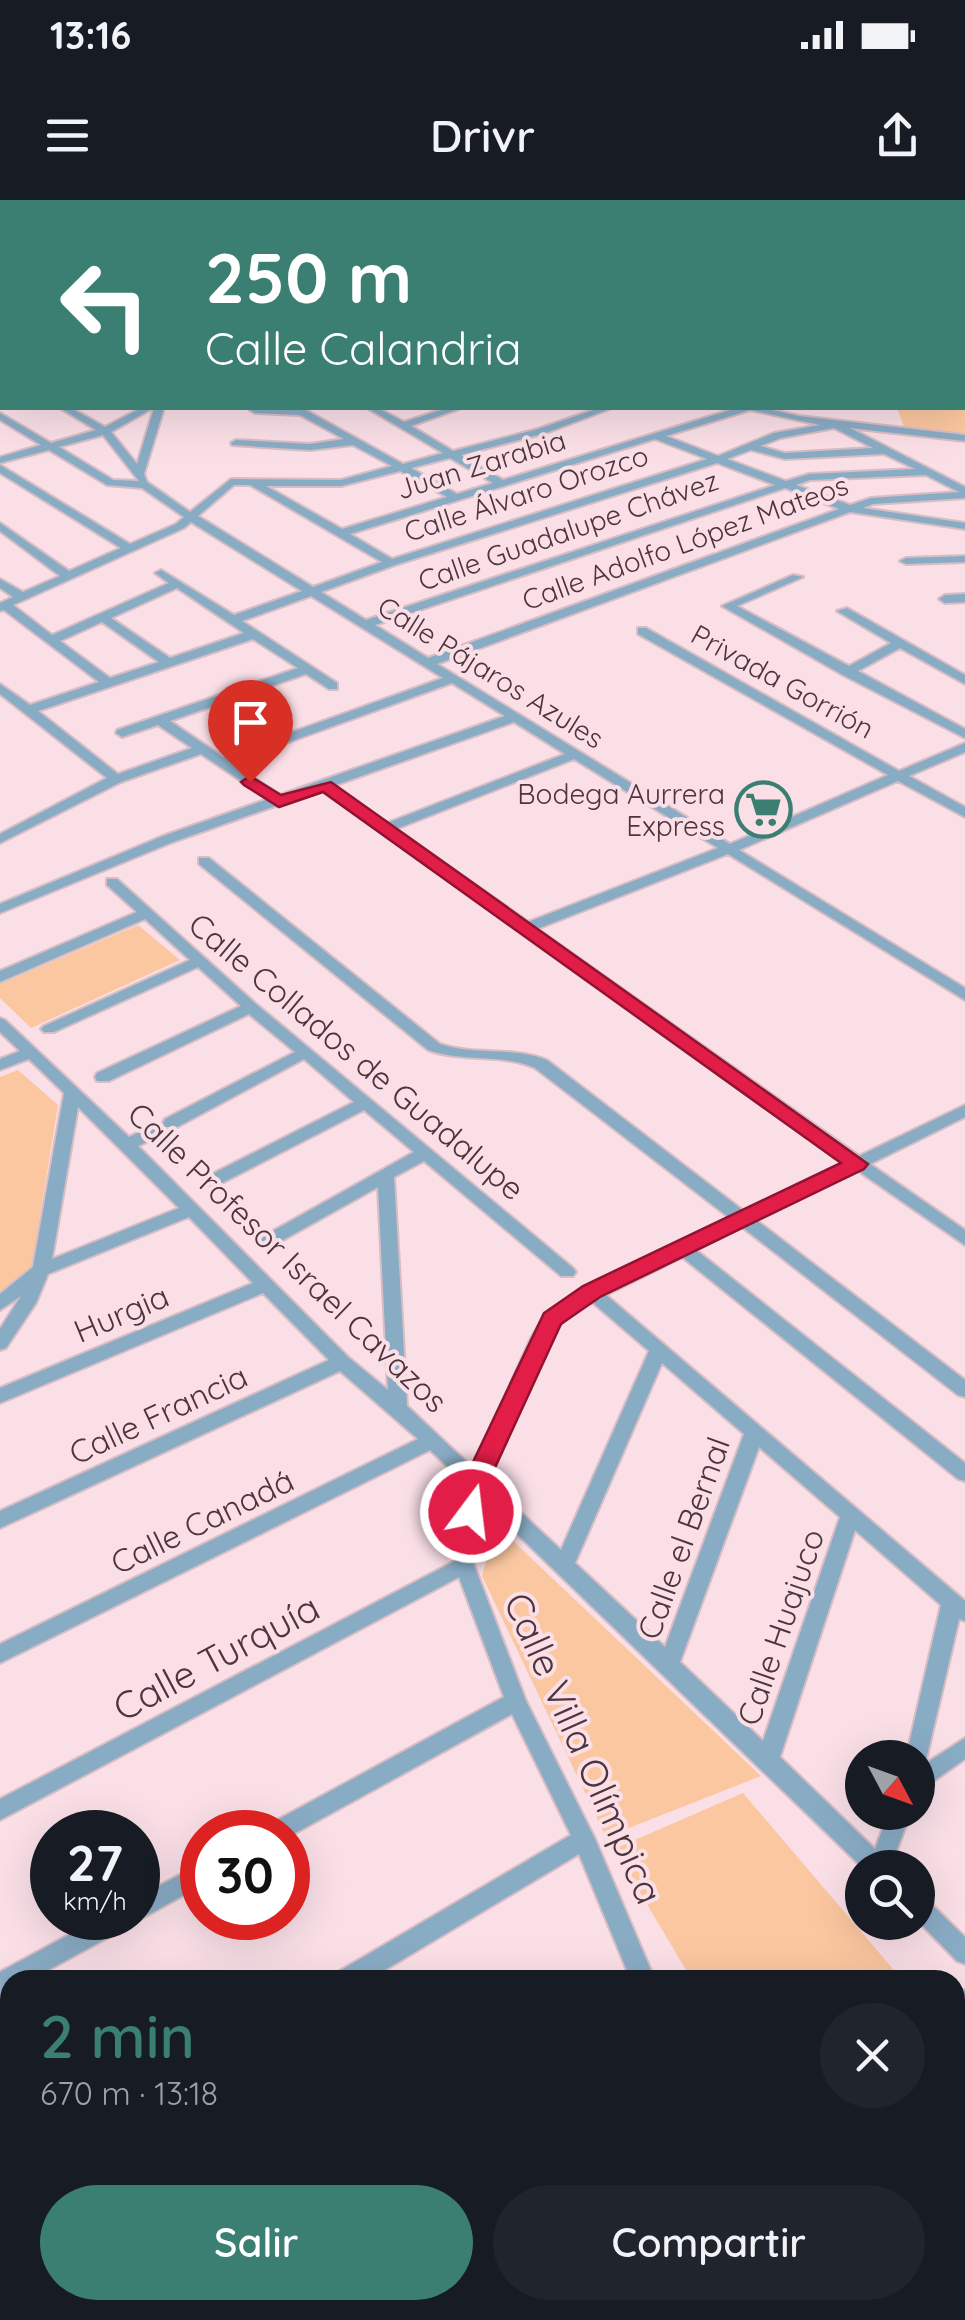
<!DOCTYPE html>
<html lang="es">
<meta charset="utf-8">
<style>
body{margin:0;font-family:Quicksand,sans-serif;background:#20242c;color:#f1f3f6;height:100vh;display:flex;flex-direction:column;font-size:38px;white-space:nowrap}
*{box-sizing:border-box;margin:0}
p{font-size:32px;color:#9ea1a6}
.icon{flex:none;width:55px;height:55px;fill:none;stroke:currentColor;stroke-width:2;stroke-linecap:round;stroke-linejoin:round}
.map{position:relative;flex:1;overflow:hidden}
.drawer{position:absolute;left:0px;top:1770px;width:965px;height:350px;display:flex;flex-direction:column;background:#171b24;border-radius:30px 30px 0 0;box-shadow:0 10px 40px #0002}
.drawer>*{flex:none}
.guide{position:absolute;left:0px;top:0px;width:965px;height:210px;box-shadow:0 10px 40px #0002;background:#3b7f72;color:#fff;overflow:hidden}
.needle{width:65px;rotate:131deg}
.tools{position:absolute;left:845px;top:1540px;display:grid;gap:20px}
.tools a{display:grid;place-items:center;width:90px;height:90px;border-radius:50%;background:#171b24;box-shadow:0 10px 40px #0002;font-size:50px}
.speed{position:absolute;left:30px;top:1610px;display:flex;gap:20px;font-size:50px;font-weight:700;text-align:center}
.speed>*{display:grid;place-content:center;width:130px;height:130px;border-radius:50%;background:#171b24;box-shadow:0 10px 40px #0002;line-height:1}
.speed small{font-size:25px;font-weight:400}
.speed .limit{border:15px solid #d22;background:#fff;color:#111}
.pin{position:absolute;display:grid;place-items:center;width:85px;height:85px;color:#fff;margin:-102px -42px;border-radius:50% 50% 50% 0;rotate:-45deg;box-shadow:0 0 10px #0007}
.pin .icon{rotate:45deg}
.me{position:absolute;width:110px;margin:-55px;rotate:15deg;stroke-linejoin:round;filter:drop-shadow(0 0 8px #0008)}
.turn{display:flex;align-items:center;gap:35px;height:210px;padding:0 40px;font-size:45px}
.turn .icon{width:130px;height:130px;stroke-width:2.5}
.turn b{display:block;font-size:70px;line-height:85px}
.round{display:grid;place-items:center;flex:none;width:105px;height:105px;border-radius:52px;background:#20242c}
.head{display:flex;align-items:center;justify-content:space-between;height:170px;padding:0 40px}
h1{font-size:60px;font-weight:600;line-height:75px;color:#3b7f72}
.cta{display:flex;gap:20px;margin-top:auto;padding:20px 40px}
.cta a{flex:1;height:115px;border-radius:60px;background:#3b7f72;color:#fff;font-size:40px;font-weight:600;line-height:115px;text-align:center}
.cta a+a{background:#20242c;color:#f1f3f6}
.status{display:flex;justify-content:space-between;align-items:center;height:70px;padding:0 50px;background:#171b24;direction:ltr}
.status svg{height:28px;fill:currentColor}
header{display:flex;justify-content:space-between;align-items:center;height:130px;padding:0 40px;background:#171b24;font-size:45px;font-weight:600}
.map>svg:first-child{display:block}
</style>
<div class="status"><b>13:16</b><svg viewBox="0 0 49 12"><path d="M0 12V9h3v3zM5 12V6h3v6zM10 12V3h3v9zM15 12V0h3v12zM26 1h20v11H26zM47 4h2v5h-2z"/></svg></div>
<header><svg class="icon" aria-label="menu" viewBox="0 0 24 24"><path d="M4 6h16M4 12h16M4 18h16"/></svg>Drivr<svg class="icon" aria-label="share" viewBox="0 0 24 24"><path d="M12 15V3M7 8l5-5 5 5M5 13v7h14v-7"/></svg></header>
<div class="map">
<svg width="965" height="2120" viewBox="0 0 965 2120">
<rect width="100%" height="100%" fill="#fadfe7"/>
<path fill="#fbc7a0" d="M0,0H965V235L904,227L897,208H962V2H2V134Z
M138,725L180,760L31,828L0,798V784Z
M18,870L58,905L31,1071L0,1097V877Z
M496,1325L761,1576L606,1637L482,1376Z
M743,1593L893,1769L875,1780H692L614,1649Z"/>
<g fill="none" stroke-linecap="round" stroke-linejoin="round">
<defs>
<path id="minor" d="M0,166L2,167V173L0,172Z
M60,208H71L105,227L141,208H153L111,232L137,264L154,208H164L144,274L147,282L190,312L231,279L341,280L392,266L353,245L310,250L232,245L231,243L236,240L310,244L344,239L300,215L255,213L250,210L253,208H302L403,264L443,253L367,208H378L404,222L447,208H461L411,226L453,251L538,229L599,208H612L546,233L461,255L503,280L737,208H764L799,216L965,235V241L850,228L965,287V298L873,304L863,308L965,323V329L850,312L437,464L730,644L888,575L638,434V428H646L899,571L965,543V552L909,576L965,607V617L898,581L739,650L965,788V800L728,654L537,729L859,956L965,905V917L870,964L965,1030V1045L857,970L756,1020L965,1180V1197L958,1195L742,1027L696,1050L965,1263V1281L958,1279L682,1057L606,1095L965,1401V1421L959,1419L925,1564L965,1538V1559L918,1592V1570L924,1565L918,1567V1558H906L941,1405L855,1330L780,1557L875,1649L889,1612H911L890,1668H863L483,1301L474,1365L526,1501L595,1639L655,1780H631L579,1654L368,1780H334L338,1772L571,1635L512,1514L288,1637V1632H265L268,1625L504,1497L459,1377L0,1620V1599L455,1361L466,1284L430,1250L0,1463V1444L418,1239L340,1171L0,1328V1311L329,1160L263,1093L0,1203V1188L253,1083L189,1017L48,1074L36,1103L6,1148L0,1150V1129L21,1096L0,1110V1094L33,1067L64,893L29,859L0,870V859L20,851L0,832V818L5,820L129,937L152,926H164L166,930L164,934L138,946L348,1157L388,1190L378,987L276,1044L270,1046L261,1040L264,1036L414,952L364,910L218,985H206L204,981L206,977L354,902L304,859L177,927H165L163,923L165,919L295,852L249,814L109,881H97L95,877L97,873L241,806L198,767L54,832H44L41,829L44,826L190,760L145,719L0,782V771L137,712L107,685V679H117L256,804L573,1068L576,1072L573,1076H561L424,961L394,977L407,1206L473,1268L531,1138L546,1114L586,1088L731,1019L535,868C501,853 464,863 428,850L199,664V658H209L440,844C475,856 512,846 547,860L745,1012L845,962L321,590L173,642L0,713V704L163,636L268,599L201,554L121,582L0,643V634L107,578L0,494V484L30,505L99,482L4,410L0,411V403L13,397L0,388V379L23,392L60,376L0,331V323L69,371L121,348L0,273V265L130,344L176,324L184,317L142,288L107,285L49,250L0,263V257L41,245L0,220V213L51,243L96,230ZM750,210L820,225L774,233L718,256L666,236ZM834,228L873,248L785,253L760,246L781,238ZM103,235L135,276L139,281L113,280L59,247ZM655,239L707,259L392,359L350,334ZM751,250L785,259L884,254L915,269L809,274L786,281L727,259ZM450,258L493,283L457,294L411,268ZM717,263L775,285L366,420L321,392L395,365ZM400,271L447,297L342,329L266,286H341ZM926,275L959,292L871,298L850,305L796,285L810,280ZM234,285H250L382,362L313,387L198,316ZM785,288L839,309L428,458L375,425ZM191,322L302,391L234,415L161,370L155,373L169,383L52,435L13,405L184,328ZM177,388L244,433L170,458L111,418ZM311,396L443,478L223,557L170,521L306,474L329,489H337V483L242,421ZM102,422L159,462L110,478L60,441ZM253,439L298,468L117,530L116,533L122,537L158,525L192,548L118,574L38,511ZM452,483L505,516L280,595L231,563ZM514,522L565,554L387,623L333,586ZM574,559L718,648L528,722L396,629ZM78,907L179,1008L52,1059ZM592,1102L649,1151L561,1350L487,1281L549,1139C560,1121 572,1112 592,1102ZM662,1163L744,1234L665,1447L575,1363ZM759,1247L840,1317L763,1541L680,1462Z
M965,356V362L906,364L900,361L906,358Z
M793,375L803,377L737,406L849,466L891,443L837,411L847,408L965,475V484L900,448L858,471L965,529V538L843,475L722,406Z
M965,394V402L945,403L939,399L945,395Z
M202,1663V1685L146,1716L138,1720L133,1718H138V1697Z
M918,1695L926,1699L965,1737V1764L957,1761L918,1721Z
M100,1718H133L129,1726L30,1780H10V1791L3,1794L10,1799V1833L1,1830L0,1772Z
M965,1790V1815L955,1819V1794Z
M10,1968V1995L0,2000V1973Z
M164,2110H192L196,2120H168Z
M510,2110H546L542,2120H506Z
M880,2110H941L945,2120H876Z"/>
</defs>
<use href="#minor" stroke="#d8bdc5" stroke-width="4"/>
<use href="#minor" fill="#89acc5" fill-rule="evenodd"/>
</g>
<path fill="#e11d48" stroke="#92132f" stroke-width="2.5" d="M250,576L281,595L331,582L868,964L864,969L600,1097L561,1124L487,1285L480,1319H462L458,1312L462,1285L544,1113L583,1086L841,963L323,592L279,607L244,585L241,582Z"/>
<defs>
<symbol id="supermarket-ring" viewBox="-11 -11 22 22"><circle r="9.5" fill="#fadfe7" stroke="#3b7f72" stroke-width="1.5"/><path d="M-6-5.5h2.5l.6 2H6L4.5 2H-2.5L-4.4-4H-6ZM-1.5 3.2a1.3 1.3 0 1 0 .1 0ZM3 3.2a1.3 1.3 0 1 0 .1 0Z" fill="#3b7f72"/></symbol>
</defs>
<g fill-rule="evenodd">
<use href="#supermarket-ring" x="732" y="578" width="63" height="63"/>
</g>
<g text-anchor="middle" dominant-baseline="central" stroke-width="8" stroke-linejoin="round" paint-order="stroke">
<g font-size="28" fill="#4e343c" stroke="#fadfe7">
<text transform="translate(481 264) rotate(-17)">Juan Zarabia</text>
<text transform="translate(526 293) rotate(-18)">Calle Álvaro Orozco</text>
<text transform="translate(568 330) rotate(-19)">Calle Guadalupe Chávez</text>
<text transform="translate(685 342) rotate(-20)">Calle Adolfo López Mateos</text>
<text transform="translate(491 472) rotate(32)">Calle Pájaros Azules</text>
<text transform="translate(783 481) rotate(29)">Privada Gorrión</text>
</g>
<g font-size="28" fill="#4e343c" stroke="#fadfe7" text-anchor="end">
<text x="725" y="593">Bodega Aurrera<tspan x="725" dy="32">Express</tspan></text>
</g>
<g font-size="32" fill="#4e343c" stroke="#fadfe7">
<text transform="translate(357 856) rotate(40)">Calle Collados de Guadalupe</text>
<text transform="translate(288 1057) rotate(44)">Calle Profesor Israel Cavazos</text>
<text transform="translate(121 1113) rotate(-23)">Hurgia</text>
<text transform="translate(158 1214) rotate(-25)">Calle Francia</text>
<text transform="translate(202 1321) rotate(-26)">Calle Canadá</text>
<text transform="translate(683 1338) rotate(-70)">Calle el Bernal</text>
<text transform="translate(780 1427) rotate(-71)">Calle Huajuco</text>
</g>
<g font-size="38" fill="#4e343c" stroke="#fadfe7">
<text transform="translate(216 1457) rotate(-28)">Calle Turquía</text>
<text transform="translate(584 1548) rotate(66)">Calle Villa Olímpica</text>
</g>
</g>
</svg>
<div class="tools">
<a><svg class="needle" viewBox="-14 -14 28 28"><path d="M0-13l5 13h-10z" fill="#e53935"/><path d="M0 13l5-13h-10z" fill="#9ea1a6"/></svg></a>
<a><svg class="icon" aria-label="search" viewBox="0 0 24 24"><circle cx="10" cy="10" r="6"/><path d="M15 15l6 6"/></svg></a>
</div>
<div class="speed"><div>27<small>km/h</small></div><div class="limit">30</div></div>
<div class="pin" style="left:250px;top:582px;background:#d93025"><svg class="icon" aria-label="arrive" viewBox="0 0 24 24"><path d="M6 21V4h12l-3 4 3 4H6"/></svg></div>
<svg class="me" style="left:471px;top:1312px" viewBox="-20 -20 40 40"><circle r="17" fill="#e11d48" stroke="#fff" stroke-width="3"/><path d="M0-11L8 9 0 5-8 9z" fill="#fff"/></svg>
<div class="guide">
<div class="turn"><svg class="icon" aria-label="left" viewBox="0 0 24 24"><path d="M17 20v-9H6M10 6l-5 5 5 5"/></svg><div><b>250 m</b>Calle Calandria</div></div>
</div>
<section class="drawer">
<div class="head"><div><h1>2 min</h1><p>670 m · 13:18</p></div><a class="round"><svg class="icon" aria-label="close" viewBox="0 0 24 24"><path d="M6 6l12 12M18 6L6 18"/></svg></a></div>
<div class="cta"><a>Salir</a><a>Compartir</a></div>
</section>
</div>
